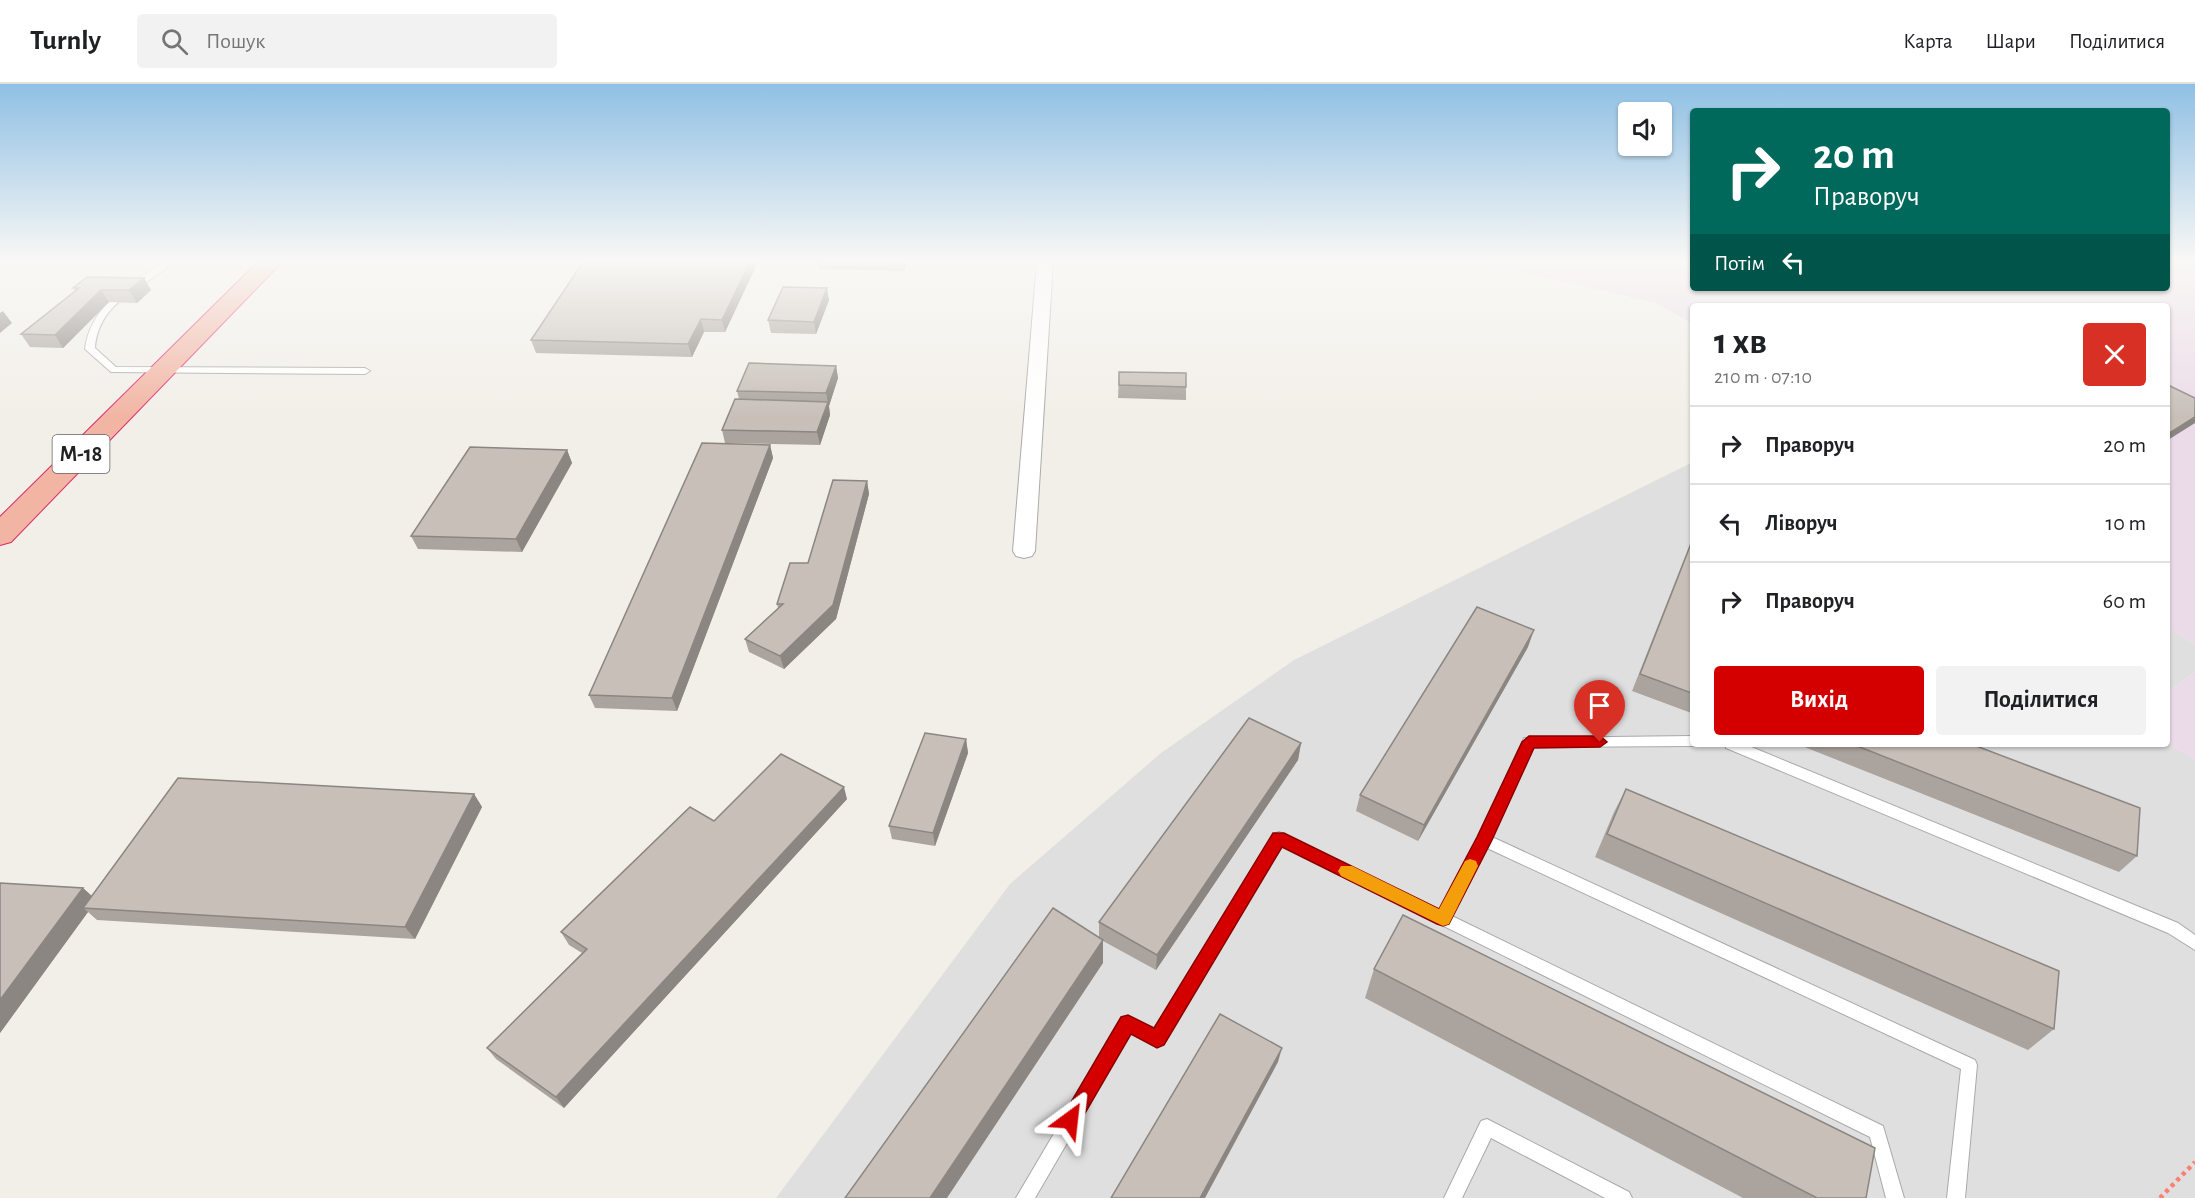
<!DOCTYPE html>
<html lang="uk">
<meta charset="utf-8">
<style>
body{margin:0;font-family:"Alegreya Sans",sans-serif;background:#f2f2f2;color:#202124;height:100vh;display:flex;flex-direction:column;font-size:22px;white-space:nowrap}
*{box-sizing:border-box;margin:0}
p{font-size:20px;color:#757577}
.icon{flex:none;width:33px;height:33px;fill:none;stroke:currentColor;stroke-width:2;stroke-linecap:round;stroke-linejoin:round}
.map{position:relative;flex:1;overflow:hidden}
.side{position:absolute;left:1690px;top:219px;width:480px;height:444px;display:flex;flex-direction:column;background:#fff;border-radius:6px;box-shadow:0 2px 4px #0004}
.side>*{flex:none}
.guide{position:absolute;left:1690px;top:24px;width:480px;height:183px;border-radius:6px;box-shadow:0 2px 4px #0004;background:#00695c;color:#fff;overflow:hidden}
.controls{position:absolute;left:1618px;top:18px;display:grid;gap:12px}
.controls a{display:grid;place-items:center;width:54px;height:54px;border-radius:6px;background:#fff;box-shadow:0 2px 4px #0004;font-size:30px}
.pin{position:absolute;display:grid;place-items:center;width:51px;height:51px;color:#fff;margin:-62px -26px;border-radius:50% 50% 50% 0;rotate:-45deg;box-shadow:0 0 6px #0007}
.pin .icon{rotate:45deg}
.me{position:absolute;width:66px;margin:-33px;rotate:30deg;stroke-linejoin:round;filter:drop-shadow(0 0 4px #0008)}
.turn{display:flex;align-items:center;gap:21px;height:126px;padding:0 24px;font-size:27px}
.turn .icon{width:78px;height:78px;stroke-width:2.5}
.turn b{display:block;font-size:42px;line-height:51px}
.then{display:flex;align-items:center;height:57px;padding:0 24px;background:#0003;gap:12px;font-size:22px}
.round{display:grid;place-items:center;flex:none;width:63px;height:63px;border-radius:6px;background:#f2f2f2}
.headline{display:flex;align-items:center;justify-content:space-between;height:102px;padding:0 24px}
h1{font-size:36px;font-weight:700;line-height:45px}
.button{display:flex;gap:12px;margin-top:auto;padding:12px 24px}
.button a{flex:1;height:69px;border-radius:6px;background:#d40000;color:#fff;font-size:24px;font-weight:700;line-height:69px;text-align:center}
.button a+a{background:#f2f2f2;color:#202124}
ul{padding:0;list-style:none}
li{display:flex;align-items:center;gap:18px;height:78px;padding:0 24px;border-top:2px solid #e0e0e0}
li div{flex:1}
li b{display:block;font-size:22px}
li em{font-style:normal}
header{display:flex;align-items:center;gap:36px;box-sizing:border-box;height:84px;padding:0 30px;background:#fff;border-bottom:2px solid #e0e0e0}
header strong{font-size:28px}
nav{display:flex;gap:33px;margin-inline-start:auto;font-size:21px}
.search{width:420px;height:54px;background:#f2f2f2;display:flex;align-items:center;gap:15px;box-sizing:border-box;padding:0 21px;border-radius:6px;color:#757577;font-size:22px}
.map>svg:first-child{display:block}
</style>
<header>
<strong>Turnly</strong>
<div class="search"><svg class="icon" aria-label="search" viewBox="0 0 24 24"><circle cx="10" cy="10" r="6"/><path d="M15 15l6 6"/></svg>Пошук</div>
<nav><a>Карта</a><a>Шари</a><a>Поділитися</a></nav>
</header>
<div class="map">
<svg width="2195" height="1114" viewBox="0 0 2195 1114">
<rect width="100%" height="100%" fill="#f2efe9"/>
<path fill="#e0dfdf" d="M1693,378L1694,660L2168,659L2195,676V1114H776L1010,800L1161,669L1294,576Z
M2168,544L2195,561V588L2168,608Z"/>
<path fill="#ebdbe8" d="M1479,178H1693L1694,204H2168V178H2195V561L2168,544V222H1694L1693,240L1656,219Z
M2195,588V676L2168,659V608Z"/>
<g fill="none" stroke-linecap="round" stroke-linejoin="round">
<defs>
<path id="service" d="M164,178H174C143,205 99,216 95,264L116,283L365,284L370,287L365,290L111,288L85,265C90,222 130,199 164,178Z
M1694,652V660H1699L1694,662L1533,663L1492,753L1975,976L1977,981L1965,1114H1947L1961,985L1487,764L1452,832L1883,1042L1904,1114H1886L1870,1053L1282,762L1163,960L1157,962L1131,949L1035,1114H1016L1122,934L1128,932L1154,945L1274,750L1279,748L1284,750L1440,826L1478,754L1524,654Z
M1725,660H1744L2178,839L2195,851V866L2168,849L1726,664Z
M1487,1035L1629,1108L1632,1114H1605L1491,1054L1462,1114H1444L1481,1037Z"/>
<path id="minor" d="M1037,178H1053L1035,467L1032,472L1024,474L1016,472L1013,467Z"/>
<path id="trunk" d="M258,178H282L11,458L0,461V433Z"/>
</defs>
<use href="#service" stroke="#a9a9a9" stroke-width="2"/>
<use href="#minor" stroke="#a9a9a9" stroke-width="2"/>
<use href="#trunk" stroke="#dc2a67" stroke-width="2"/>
<path stroke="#fa8072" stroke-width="4.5" stroke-dasharray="4 4" stroke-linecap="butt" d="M2160,1114L2195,1078"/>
<use href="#service" fill="#fff" fill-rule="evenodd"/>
<use href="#minor" fill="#fff" fill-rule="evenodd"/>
<use href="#trunk" fill="#f2b4a3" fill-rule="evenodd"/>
</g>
<path fill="#aba49e" d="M583,178H758L725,248H704L692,273L536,269L531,256Z
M818,178H907L904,187L819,185Z
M73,204L151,206L137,219L109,218L63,264L30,263L21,250L75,207Z
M829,216L816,250L771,249L768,236Z
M836,282L838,294L829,322L830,331L820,361L725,359L722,346L739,315L737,307Z
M1119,288L1186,303V316L1118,314Z
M770,361L773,374L677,627L595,624L589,611Z
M567,366L572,379L522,468L418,465L411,452Z
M867,397L869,410L836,535L784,585L749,568L745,555L778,524L777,520L808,479Z
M1694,450V630L1632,607Z
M1528,563L1418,757L1356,727L1360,711Z
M966,655L968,669L935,762L892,755L889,742Z
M1301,659L1298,676L1156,886L1103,857V879L1099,854V838Z
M1797,660H1971L2137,772L2119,788Z
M1626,705L2054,945L2028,966L1595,773L1614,728Z
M474,710L482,723L415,855L97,836L88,828L0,949V799L83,804L92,812Z
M847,715L564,1024L496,975L487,964L582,869L569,861L561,848L714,737Z
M1374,885L1866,1114H1743L1365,914Z"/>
<path fill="#8b8681" d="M750,178H758L725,248L722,236Z
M903,178H907L904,187Z
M144,194L151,206L137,219L129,206Z
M827,204L829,216L816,250L814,238Z
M101,206L109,218L63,264L55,251Z
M3,227L12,239L0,249V229Z
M701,235L704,248L692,273L688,260Z
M836,282L838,294L829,322L830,331L820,361L817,348L828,318L826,309Z
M2195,333V339L2168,356V350Z
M770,361L773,374L677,627L672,614Z
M567,366L572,379L522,468L516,455Z
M867,397L869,410L836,535L784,585L780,572Z
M1534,546L1528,563L1418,757L1424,741Z
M966,655L968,669L935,762L933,749Z
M1301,659L1298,676L1156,886L1157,871Z
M844,703L847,715L564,1024L556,1013Z
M474,710L482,723L415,855L405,843Z
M83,804L97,817L83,824L88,828L0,949V916Z
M1103,856V879L947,1114H930Z
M1282,964L1278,978L1205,1114H1200Z"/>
<path fill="#c7bfb8" stroke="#8b8681" stroke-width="1.5" d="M583,178H750L722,236L701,235L688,260L531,256Z
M87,193L144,194L129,206H101L55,251L21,250L79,204H73Z
M783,203L827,204L814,238L768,236Z
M749,279L836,282L826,309L737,307Z
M1119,288L1186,289V303L1119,301Z
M2168,301L2195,314V333L2168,350Z
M735,315L828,318L817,348L722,346Z
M702,359L770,361L672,614L589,611Z
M470,363L567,366L516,455L411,452Z
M833,396L867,397L833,521L780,572L745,555L783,520H777L790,479H808Z
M1694,452V610L1640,590Z
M1477,523L1534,546L1424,741L1360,711Z
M1249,634L1301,659L1157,871L1099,838Z
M925,649L966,655L933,749L889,742Z
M1852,660H1971L2140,724L2137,772Z
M781,670L844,703L556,1013L487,964L587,865L561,848L690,723L714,737Z
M178,694L474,710L405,843L83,824Z
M1626,705L2059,887L2054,945L1607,750Z
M0,799L83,804L0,916Z
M1053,824L1103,856L930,1114H845Z
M1403,831L1875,1064L1866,1114H1817L1374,885Z
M1220,930L1282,964L1200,1114H1111Z"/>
<linearGradient id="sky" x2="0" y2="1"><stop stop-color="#8fc0e4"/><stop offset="0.53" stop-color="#f9f8f5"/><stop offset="1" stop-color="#f9f8f5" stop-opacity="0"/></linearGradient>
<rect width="2195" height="334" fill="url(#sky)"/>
<path fill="#d40000" stroke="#8a0000" stroke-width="1.5" d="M1529,652H1600L1607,658L1600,663L1534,664L1492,756L1449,840L1443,842L1437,840L1282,763L1164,961L1157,964L1131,950L1077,1043L1070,1046L1064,1043L1061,1036L1064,1030L1121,933L1128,931L1154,944L1273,749H1284L1439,825L1477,753L1522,658Z"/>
<path fill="#f59e0b" d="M1470,775L1476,777L1478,782L1449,840L1443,842L1341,792L1338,787L1341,782H1352L1439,825L1465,777Z"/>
<g text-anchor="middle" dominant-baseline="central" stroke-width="6" stroke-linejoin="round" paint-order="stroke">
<rect fill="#fff" stroke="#646464" stroke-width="1.5" x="52.5" y="351" width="57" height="38" rx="4.5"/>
<g font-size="22" font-weight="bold" fill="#222">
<text x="81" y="370">М-18</text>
</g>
</g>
</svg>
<div class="controls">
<a><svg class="icon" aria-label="sound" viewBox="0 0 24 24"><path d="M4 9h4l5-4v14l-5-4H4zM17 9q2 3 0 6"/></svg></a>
</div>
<div class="pin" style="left:1600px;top:658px;background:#d93025"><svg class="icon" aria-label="arrive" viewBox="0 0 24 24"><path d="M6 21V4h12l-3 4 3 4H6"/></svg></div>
<svg class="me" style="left:1070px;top:1036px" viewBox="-20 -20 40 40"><path d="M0-17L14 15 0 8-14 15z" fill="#d40000" stroke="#fff" stroke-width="4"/></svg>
<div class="guide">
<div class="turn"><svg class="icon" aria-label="right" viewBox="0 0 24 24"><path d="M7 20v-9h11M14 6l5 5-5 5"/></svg><div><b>20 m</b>Праворуч</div></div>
<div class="then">Потім<svg class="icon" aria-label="left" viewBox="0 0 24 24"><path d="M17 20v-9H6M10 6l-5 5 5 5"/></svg></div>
</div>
<section class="side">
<div class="headline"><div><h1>1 хв</h1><p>210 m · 07:10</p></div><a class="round" style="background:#d93025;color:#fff"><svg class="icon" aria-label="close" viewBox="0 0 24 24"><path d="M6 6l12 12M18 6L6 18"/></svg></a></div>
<ul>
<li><svg class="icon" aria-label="right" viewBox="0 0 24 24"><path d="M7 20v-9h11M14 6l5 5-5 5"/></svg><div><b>Праворуч</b></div><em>20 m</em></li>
<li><svg class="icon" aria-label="left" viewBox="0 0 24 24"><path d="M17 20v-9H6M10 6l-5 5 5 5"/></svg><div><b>Ліворуч</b></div><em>10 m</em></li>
<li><svg class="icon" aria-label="right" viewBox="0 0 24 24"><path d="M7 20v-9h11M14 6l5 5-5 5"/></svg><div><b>Праворуч</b></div><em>60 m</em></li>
</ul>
<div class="button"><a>Вихід</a><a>Поділитися</a></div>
</section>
</div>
